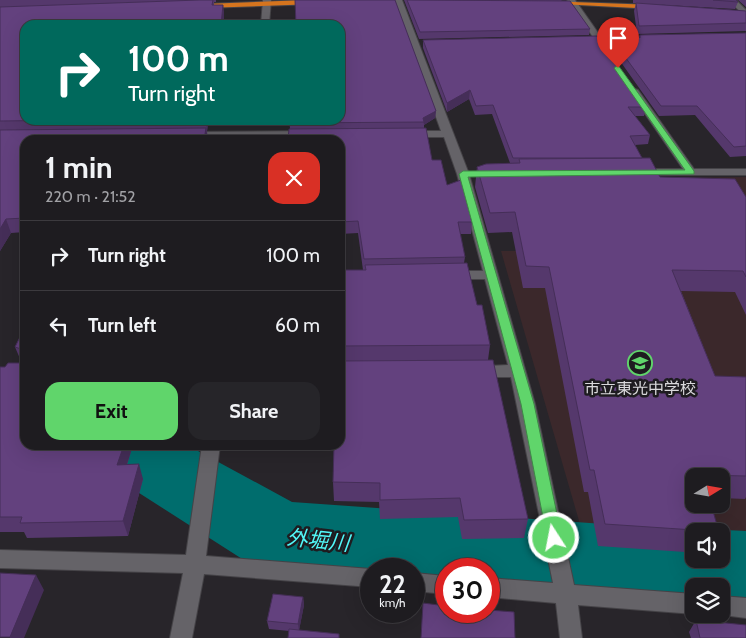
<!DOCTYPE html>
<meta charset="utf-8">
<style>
body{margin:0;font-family:Cabin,"Noto Sans JP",sans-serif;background:#262529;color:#f1f3f6;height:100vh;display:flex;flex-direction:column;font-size:19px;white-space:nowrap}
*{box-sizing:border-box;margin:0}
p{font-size:16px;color:#a1a1a5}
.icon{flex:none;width:28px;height:28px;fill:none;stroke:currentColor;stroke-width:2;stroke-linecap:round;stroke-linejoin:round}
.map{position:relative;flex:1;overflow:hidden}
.panel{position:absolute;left:20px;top:135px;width:325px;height:315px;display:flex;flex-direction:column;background:#1e1c20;border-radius:15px;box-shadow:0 5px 20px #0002,0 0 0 1px #3c3a3e}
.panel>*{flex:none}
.guide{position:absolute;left:20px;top:20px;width:325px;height:105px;border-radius:15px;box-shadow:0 5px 20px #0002,0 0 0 1px #3c3a3e;background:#00695c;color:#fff;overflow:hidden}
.needle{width:32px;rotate:79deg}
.tools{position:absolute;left:685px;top:468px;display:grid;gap:10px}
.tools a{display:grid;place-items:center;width:45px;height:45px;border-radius:10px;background:#1e1c20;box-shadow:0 5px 20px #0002,0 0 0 1px #3c3a3e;font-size:25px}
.speed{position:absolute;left:360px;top:558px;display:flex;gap:10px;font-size:25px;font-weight:700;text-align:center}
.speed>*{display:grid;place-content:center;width:65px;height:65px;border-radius:50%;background:#1e1c20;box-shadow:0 5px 20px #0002,0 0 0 1px #3c3a3e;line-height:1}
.speed small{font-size:12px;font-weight:400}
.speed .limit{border:8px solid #d22;background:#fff;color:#111}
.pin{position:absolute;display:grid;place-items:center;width:42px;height:42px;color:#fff;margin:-51px -21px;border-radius:50% 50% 50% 0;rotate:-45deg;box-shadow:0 0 5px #0007}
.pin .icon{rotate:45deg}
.me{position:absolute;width:55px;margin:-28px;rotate:349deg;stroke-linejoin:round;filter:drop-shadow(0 0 4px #0008)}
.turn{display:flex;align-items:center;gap:18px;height:105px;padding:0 25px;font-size:22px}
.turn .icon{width:65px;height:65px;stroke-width:2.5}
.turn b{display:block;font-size:35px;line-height:42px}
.round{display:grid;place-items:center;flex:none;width:52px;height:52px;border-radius:15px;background:#262529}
.summary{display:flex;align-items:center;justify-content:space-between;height:85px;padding:0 25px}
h1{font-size:30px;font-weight:800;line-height:38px}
.primary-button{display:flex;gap:10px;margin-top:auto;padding:10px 25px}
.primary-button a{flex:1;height:58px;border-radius:15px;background:#60d56b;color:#111;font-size:20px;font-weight:800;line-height:58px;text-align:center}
.primary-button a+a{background:#262529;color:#f1f3f6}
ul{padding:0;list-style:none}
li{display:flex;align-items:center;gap:15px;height:70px;padding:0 25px;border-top:1px solid #3c3a3e}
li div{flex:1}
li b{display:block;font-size:19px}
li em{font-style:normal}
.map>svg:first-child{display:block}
</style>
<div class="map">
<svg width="746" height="638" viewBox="0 0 746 638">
<rect width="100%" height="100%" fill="#28252a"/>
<path fill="#3b282b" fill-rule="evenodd" d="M746,177V555L721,554V531H694V554L588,552L501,251L689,250L673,178ZM694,476H721V504H694Z"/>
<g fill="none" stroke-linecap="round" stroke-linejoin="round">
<path fill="#006d6d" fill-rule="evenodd" d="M0,428H25V445H187L292,502L604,524L746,531V609L721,608V586H694V606L489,592V569H446V588L414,586V569H371V582L280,574L250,564L136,491L0,488ZM694,531H721V559H694Z"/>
<defs>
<path id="minor" d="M263,0H271L269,25H261Z
M394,0H402L469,174L535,404L574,585L694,594V614L578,605L582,638H560L556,603L489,597V578L553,583L511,377H475L469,375L467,371L469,367L508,365L485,279H450L443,275L450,271H483L457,174L444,137H406L401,134L406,131H441Z
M567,0H575L601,37L629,36L633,39L629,42H605L607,46L603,49L596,42H576V38L593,37Z
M728,0H736L746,10V17Z
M635,89L638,90L694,169H746V175H633V171L637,169H683L630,92Z
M308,131L313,134L312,136L186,138L181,135L186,132Z
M202,445H220L206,556L371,569V587L204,574L192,638H170L183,573L0,568V550L186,555Z
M414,573L446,576V594L414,591Z
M721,596L746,598V618L715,614H721Z"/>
<path id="highway" d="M307,0L320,2L316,4L204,8L200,6L204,4Z
M518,0L655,5L659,7L655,9L522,2Z"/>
</defs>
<use href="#minor" stroke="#454347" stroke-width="2"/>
<use href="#highway" stroke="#454347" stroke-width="2"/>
<use href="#minor" fill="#656368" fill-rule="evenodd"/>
<use href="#highway" fill="#d5741e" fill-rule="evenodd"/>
</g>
<path fill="#55386c" d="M0,0H216V2H214V5H223L224,15L223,25H25V120H209L207,131L208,140H25V232L11,233L0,251Z
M404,0H561L590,29L589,35L419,39Z
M633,0H736L738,2L735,9L649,4L746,11V31L637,34L634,11L636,3H633Z
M738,0H746V7Z
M746,33V156L730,157L695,115L659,116L608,44L609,35L639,37L640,35Z
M423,40L646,107L644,116H635L650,135L648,144L635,145L642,158L660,177L746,197V315L735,292L681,291L715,376L746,377V497L745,499L721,498V476H694L717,525L714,531H694V546L688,545L685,552L598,546L588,492H584L545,288H523L512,232L488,233L475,187L477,167L510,163L492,114L475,115L469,99L447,112L423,48Z
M436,111L435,118L424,125V128L432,160L447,185L472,222L471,234H460L465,257L464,263L490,345L488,360L528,519L524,538L462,539L458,517L380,519L379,502L334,501L333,482L340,445V270H363L358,233L340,234V140L290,129V128L289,120Z
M25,327V445H133L127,465L143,479L128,536L27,538L24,532H0V367H5L20,363L21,361L15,347Z
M303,597L304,605L299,630L289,631L269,629L267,621Z
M696,620L746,638H691L689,632Z"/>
<path fill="#452e58" d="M223,5L224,15L223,25H221Z
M470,90L469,99L447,112V103Z
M436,111L435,118L424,125L423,118Z
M206,120H209L207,131Z
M206,128L208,140H204Z
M6,219L11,233L0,251V229Z
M124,445H133L122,480L117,465Z
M139,464L143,479L128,536L123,521Z
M36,575L44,590L24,638H10V637Z
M303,597L304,605L299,631L298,624Z"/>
<path fill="#63417e" stroke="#452e58" d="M199,0H213L212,5H223L221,25H25V120H79L0,121V7Z
M295,0H395L436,111L423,118L424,122L291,123L289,120H340V25H296Z
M407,0L570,1L590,29L420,32Z
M713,0H736L738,2Z
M636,3L746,11V23L639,26Z
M746,33V146L734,147L697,106H661L609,35H636L640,38V35Z
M597,36L646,107H628L650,135L630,136L642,158H513L493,105L476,106L470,90L447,103L423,40Z
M206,128L204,140H25V218L6,219L0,229V130Z
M426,128L432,160H441L447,185L461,180L472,222H458L465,257L364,259L358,221L340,222V140H288L289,129Z
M650,158L660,177L735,179L746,197V277L743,271L672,270L715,376L746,377V476L703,475V476H694V504H711L717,525L692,523L694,530L605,524L594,470H590L549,267L526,266L515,212L490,213L477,167L486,164L520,163L519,159Z
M467,263L477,305H482L490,345L340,346V270H366L365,265Z
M25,327V445H124L117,465L139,464L123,521L20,523L22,517H0V367H5L8,363H20L21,349L15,347Z
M493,360L528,519L464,520L460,498L380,500V483L333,482L334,445H340V361Z
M0,573L36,575L10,637H0Z
M273,594L303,597L298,624L267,621Z
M423,603L446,606V611H489V610L514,612L515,638H421Z
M696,620L746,625V638H700Z
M289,629L339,634V638H288Z"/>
<path fill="#60d56b" stroke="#3e8a46" d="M618,65L694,171V174L468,177L534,404L562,538L560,542L554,544L549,542L547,538L521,404L459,174L463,171L685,170L614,68Z"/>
<defs>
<symbol id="school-ring" viewBox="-11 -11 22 22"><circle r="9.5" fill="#1e1c20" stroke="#60d56b" stroke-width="1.5"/><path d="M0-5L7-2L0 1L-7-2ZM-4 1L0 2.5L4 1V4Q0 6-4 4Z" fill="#60d56b"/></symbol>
</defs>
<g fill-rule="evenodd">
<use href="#school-ring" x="626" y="349" width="28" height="28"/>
</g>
<g text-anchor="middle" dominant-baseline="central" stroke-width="5" stroke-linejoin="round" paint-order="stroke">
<g font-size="16" fill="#dad9dc" stroke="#1e1c20">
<text x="640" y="388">市立東光中学校</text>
</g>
<g font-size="21" font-style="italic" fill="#51f7f7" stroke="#1e1c20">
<text transform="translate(318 540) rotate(6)">外堀川</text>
</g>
</g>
</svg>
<div class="tools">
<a><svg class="needle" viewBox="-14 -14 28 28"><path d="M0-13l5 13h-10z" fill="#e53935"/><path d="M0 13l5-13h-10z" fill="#a1a1a5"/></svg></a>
<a><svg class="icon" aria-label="sound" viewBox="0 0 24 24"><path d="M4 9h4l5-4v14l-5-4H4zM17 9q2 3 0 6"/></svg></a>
<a><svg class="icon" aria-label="layers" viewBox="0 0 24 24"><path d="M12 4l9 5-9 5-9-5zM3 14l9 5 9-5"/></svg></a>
</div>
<div class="speed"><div>22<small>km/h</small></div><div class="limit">30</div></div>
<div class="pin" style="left:618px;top:68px;background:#d93025"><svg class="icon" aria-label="arrive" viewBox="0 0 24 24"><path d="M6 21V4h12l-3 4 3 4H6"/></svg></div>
<svg class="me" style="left:554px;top:538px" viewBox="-20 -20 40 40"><circle r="17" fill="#60d56b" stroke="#fff" stroke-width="3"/><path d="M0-11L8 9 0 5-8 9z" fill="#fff"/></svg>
<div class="guide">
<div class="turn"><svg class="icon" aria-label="right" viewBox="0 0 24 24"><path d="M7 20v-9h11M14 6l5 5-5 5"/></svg><div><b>100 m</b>Turn right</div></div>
</div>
<section class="panel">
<div class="summary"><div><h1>1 min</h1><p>220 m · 21:52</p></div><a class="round" style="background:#d93025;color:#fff"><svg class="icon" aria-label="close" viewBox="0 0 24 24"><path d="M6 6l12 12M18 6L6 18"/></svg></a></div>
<ul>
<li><svg class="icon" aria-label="right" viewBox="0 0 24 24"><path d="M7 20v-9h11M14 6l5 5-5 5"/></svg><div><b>Turn right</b></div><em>100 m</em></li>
<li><svg class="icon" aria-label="left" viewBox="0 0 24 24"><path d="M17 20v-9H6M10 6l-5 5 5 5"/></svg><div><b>Turn left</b></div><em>60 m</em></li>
</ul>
<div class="primary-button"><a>Exit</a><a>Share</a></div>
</section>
</div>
